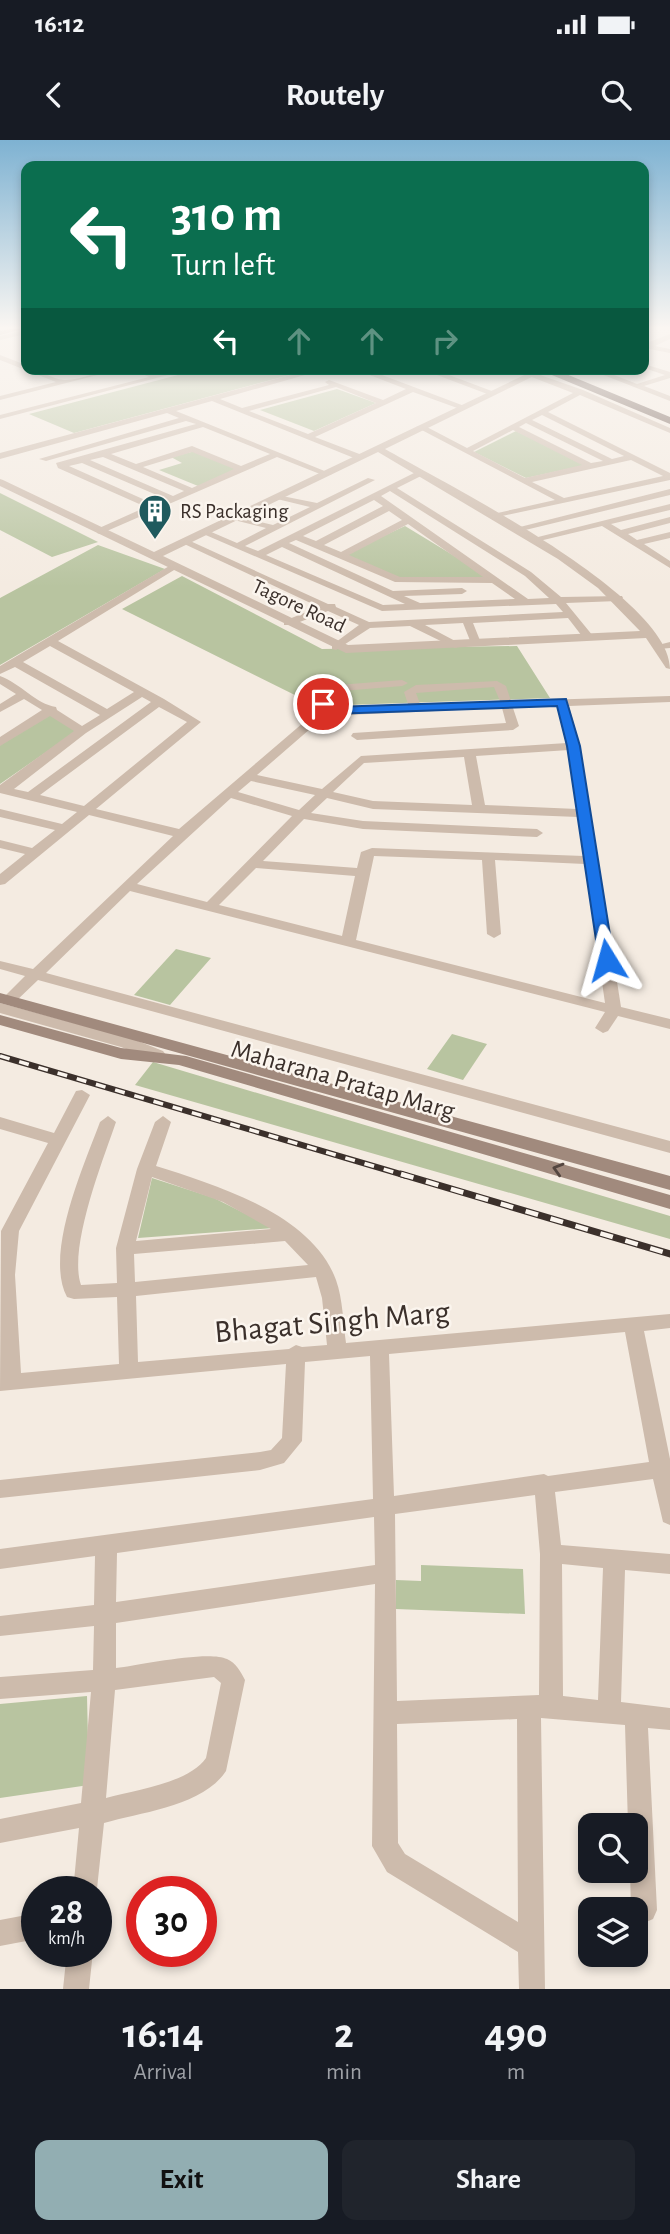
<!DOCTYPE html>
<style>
body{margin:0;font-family:"Alegreya Sans",sans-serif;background:#20242c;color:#f1f3f6;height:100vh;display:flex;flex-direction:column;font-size:26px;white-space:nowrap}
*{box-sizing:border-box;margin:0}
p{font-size:23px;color:#9ea1a6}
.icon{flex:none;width:38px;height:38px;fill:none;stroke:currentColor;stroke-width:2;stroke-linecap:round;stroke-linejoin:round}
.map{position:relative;height:1849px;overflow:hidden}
.details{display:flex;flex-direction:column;background:#171b24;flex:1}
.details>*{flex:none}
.guide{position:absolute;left:21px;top:21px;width:628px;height:214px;border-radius:14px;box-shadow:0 4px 10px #0003;background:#0b6e4f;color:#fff;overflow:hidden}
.fabs{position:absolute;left:578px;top:1673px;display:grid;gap:14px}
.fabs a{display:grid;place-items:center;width:70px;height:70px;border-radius:14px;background:#171b24;box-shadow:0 4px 10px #0003;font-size:35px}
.speed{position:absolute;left:21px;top:1736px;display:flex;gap:14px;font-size:35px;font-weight:700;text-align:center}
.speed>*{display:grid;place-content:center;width:91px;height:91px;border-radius:50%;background:#171b24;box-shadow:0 4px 10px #0003;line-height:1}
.speed small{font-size:18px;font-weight:400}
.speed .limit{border:10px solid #d22;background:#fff;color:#111}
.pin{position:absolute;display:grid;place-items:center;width:60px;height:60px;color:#fff;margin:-30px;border:4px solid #fff;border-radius:50%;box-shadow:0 2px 7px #0007}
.me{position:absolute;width:77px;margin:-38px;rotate:352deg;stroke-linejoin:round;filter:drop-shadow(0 0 5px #0008)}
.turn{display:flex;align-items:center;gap:24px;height:147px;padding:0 35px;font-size:32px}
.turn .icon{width:91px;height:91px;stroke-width:2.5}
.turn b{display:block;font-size:49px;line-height:60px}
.lanes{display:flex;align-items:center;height:66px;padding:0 35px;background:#0003;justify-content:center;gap:35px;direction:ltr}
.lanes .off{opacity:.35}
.eta{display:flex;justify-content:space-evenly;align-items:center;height:119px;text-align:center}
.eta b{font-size:42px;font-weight:600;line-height:49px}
.primary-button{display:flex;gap:14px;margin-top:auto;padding:14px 35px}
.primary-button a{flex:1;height:80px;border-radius:14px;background:#92aeb2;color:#111;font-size:28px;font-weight:600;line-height:80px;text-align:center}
.primary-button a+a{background:#20242c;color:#f1f3f6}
.status{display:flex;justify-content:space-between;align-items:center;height:49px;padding:0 35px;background:#171b24;direction:ltr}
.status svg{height:19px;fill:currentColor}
header{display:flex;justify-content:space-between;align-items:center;height:91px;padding:0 35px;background:#171b24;font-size:32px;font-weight:600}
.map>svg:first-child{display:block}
</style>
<div class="status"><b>16:12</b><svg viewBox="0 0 49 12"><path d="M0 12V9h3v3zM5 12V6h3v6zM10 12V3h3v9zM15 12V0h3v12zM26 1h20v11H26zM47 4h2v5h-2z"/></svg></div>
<header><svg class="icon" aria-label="back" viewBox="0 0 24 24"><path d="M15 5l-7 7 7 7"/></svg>Routely<svg class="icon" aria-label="search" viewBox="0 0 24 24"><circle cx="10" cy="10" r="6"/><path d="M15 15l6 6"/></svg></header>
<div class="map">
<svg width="670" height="1849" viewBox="0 0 670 1849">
<rect width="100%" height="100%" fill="#f4ebe1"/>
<path fill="#b8c4a0" d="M201,229H312L74,293L29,274Z
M337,249L376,263L314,291L260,270Z
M516,291L586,325L526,338L474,312Z
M195,311L238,330L198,346L159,330L182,323L171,317Z
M0,353L98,402L52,417L0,390Z
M405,386L494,440H392L342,415Z
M98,405L165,429L0,525V458Z
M182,436L322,509L517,506L550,558L317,566L122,469Z
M52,572L78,590L0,644V605Z
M176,809L211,818L170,865L134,855Z
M452,894L487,904L463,940L427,929Z
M153,922L670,1076V1099L135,945Z
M152,1038L214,1058L274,1088L138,1098Z
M421,1425L523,1429L525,1474L396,1469V1440L421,1441Z
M87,1556L89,1645L0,1658V1564Z"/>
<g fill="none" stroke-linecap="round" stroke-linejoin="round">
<path fill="#cdbbac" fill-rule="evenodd" d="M26,190V194L0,200V196Z
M670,194V199L655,206L670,209V213L644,208V204Z
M0,215L26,225V229C40,229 51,239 64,240C80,241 102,229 121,229L0,260V256L56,242L0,220Z
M644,224L670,232V238L644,246L670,256V261L588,229H599L637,244L665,235L644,228Z
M132,229C141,229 147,233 155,234C166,235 179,229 191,229L0,279V275L149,237Z
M313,229H326L220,259L242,268L329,245L325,242L329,240L383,260L406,249L354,229H366L467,267L460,269L413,252L315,297L362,315L363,317L359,320L212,261L176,271L332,334L325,336L277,317L100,394L97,393V389L146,367L58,328L56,323L196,284L186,281L46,321L39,319L179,278L167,273L0,319V313ZM336,247L376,263L308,294L249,271ZM203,287L270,314L241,326L192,306L136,324L111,314ZM192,312L234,329L192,348L143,327ZM103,317L184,351L173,356L90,320ZM82,323L166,359L154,364L69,326Z
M421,229H433L497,253L490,255Z
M511,229H523L583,250L670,288V293L580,255L548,272L670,333V340L493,378V374L555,360L416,287L423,285L467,308L573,253ZM542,275L624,316L612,319L532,280ZM526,283L603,321L591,323L519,287ZM513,290L582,325L525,338L473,311ZM631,320L663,336L564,358L532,342Z
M420,330L423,331V335L397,348L531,432L561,457L622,456L623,458L618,461L566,463L593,496V500H585L568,478L473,483L481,503L476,506L471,503L463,483L425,485L459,503V507L455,508L410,486L370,488L336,510L332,509V505L359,485L328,471L292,485H284V481L319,467L180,402L188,400L328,464H335L336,467L369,482L563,472L556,464L382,471L201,393L209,391L237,403L266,388L234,380V376L273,385L310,367L277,359V355L317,363L368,338L375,340L245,406L258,411ZM390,351L525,436L549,458L528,459L381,356ZM374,360L383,366L316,401L303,396ZM389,371L402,380L341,412L324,405ZM408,384L483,437H400L349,415ZM296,400L395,442L492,443L515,459L420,463L404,456L462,454L467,451L462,448L393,451L289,403ZM282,407L405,464L383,465L266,415Z
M670,349V355L517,392L512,389Z
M670,364V370L611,384L621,390L670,377V383L628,394L637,400L670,392V398L644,404L670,421V428L602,386L535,402L530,399Z
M171,425L179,427L58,501L164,559L201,582L96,669L179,689L317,571L322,569L316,562L319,549L325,546L402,540L408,543L402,546L330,552L328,562L333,567L408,564L404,552L416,545L497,541L506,546L511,561L670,556V562L569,566L580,606L621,867L670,879V889L618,876L608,891L603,893L595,888L605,872L130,751L46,833L670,1001V1013L38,840L14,863H4L2,860L4,857L25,836L0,829V821L33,829L173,696L89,675L5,744L0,745V734L25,714L0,708V700L32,708L55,690L0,677V669L62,684L77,672L0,653V645L74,591L50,576L0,606V597L42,570L24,559L0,572V564L16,554L0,544V536C20,543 36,564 56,567L57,570L82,586L100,575L15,527L0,534V526ZM50,506L134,552L107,569L23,522ZM494,547L500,561L420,564L416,553ZM142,557L151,562L28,652L14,649L86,593ZM557,566L567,603L361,616L322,649L257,635L325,576L502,568L506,583L353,593L351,596L357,600L513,590L519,586L513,568ZM159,567L187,582L84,666L40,655ZM569,610L577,669L485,665L476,616ZM464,617L472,665L373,661L333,652L364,623ZM251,641L315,655L299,670L238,652ZM231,658L292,676L207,762L137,744ZM327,658L373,669L578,677L584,716L372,708L361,712L357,728L263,721L304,679L363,689L537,697L543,693L537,689L363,681L311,673ZM374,716L482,720L487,794L494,798L501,794L495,720L585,724L605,863L356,800ZM256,728L355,736L342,796L219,765Z
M670,502V508L659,509L654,506Z
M82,950L90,955L19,1091L15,1135L21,1233L119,1224L117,1157L74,1159L67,1157C44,1114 84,1025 100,982L108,976L116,982C103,1020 68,1108 81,1145L117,1143L116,1108L137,1029L155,982L163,976L171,982L156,1026C216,1045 312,1074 336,1140C343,1160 343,1182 346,1203L670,1174V1188L644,1191L670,1319V1385L663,1382L653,1339L555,1352L561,1405L670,1414V1434L625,1430L621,1562L670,1568V1590L648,1588L657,1770L653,1779L644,1783L635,1779V1769H631L630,1731H635V1685H628L625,1585L541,1578L545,1849H519L518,1812L387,1732L372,1706L375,1444L116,1483V1528C140,1525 208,1510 227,1519C236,1523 241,1532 245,1540L226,1631C203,1666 142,1672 104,1683L96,1758V1752H73L79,1688L0,1703V1679L81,1663L91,1552L0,1559V1537L93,1530L94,1486L0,1496V1476L94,1465L95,1416L0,1429V1409L373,1359L370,1216L305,1222L302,1301L284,1323L260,1330L0,1358V1340L260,1312L271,1310L282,1298L286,1224L0,1251L1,1091L48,1003L0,989V977L54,993L76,951ZM152,1037L223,1062L271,1089L136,1101ZM285,1101L308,1125L135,1142L134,1114ZM316,1137L322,1158L327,1205L302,1207L296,1205L289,1209L138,1222L136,1156ZM625,1192L649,1322L548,1336L544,1334L394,1356L389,1214ZM535,1355L540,1414L539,1555L397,1561L395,1374ZM374,1377L375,1425L116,1462L117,1413ZM562,1424L603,1428L598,1560L563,1556ZM214,1537L221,1543L206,1618C189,1643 135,1650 106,1658L115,1550ZM517,1579L518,1782L405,1714L398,1703L397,1584Z
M37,1773V1799L0,1806V1780Z
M67,1811H93L89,1849H63Z"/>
<path fill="#cdbbac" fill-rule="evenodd" d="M537,229L546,230L385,309C446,344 670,456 670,529L666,528L646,498L346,513L0,346V339L3,340L154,412ZM378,312L558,419L598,448L640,491L348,505L163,416Z
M0,863L133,899L163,911L166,915L157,921L121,907L0,873Z"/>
<path fill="#a18a7d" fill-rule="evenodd" d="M10,189H23L0,195V191Z
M0,853L670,1036V1050L0,863Z
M0,875L121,908L186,916L670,1055V1069L179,925L121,919L0,885Z"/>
<path fill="#6c584f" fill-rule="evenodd" d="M547,229H554L670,277V284L547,233Z"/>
<defs>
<path id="rail-far1" d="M0,916L407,1036"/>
<path id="rail" d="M401,1034L670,1114"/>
</defs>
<use href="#rail-far1" stroke="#3b302b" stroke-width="6"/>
<use href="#rail" stroke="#3b302b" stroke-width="7"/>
<use href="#rail-far1" stroke="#fbf5ee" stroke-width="3.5" stroke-dasharray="10" stroke-linecap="butt"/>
<use href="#rail" stroke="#fbf5ee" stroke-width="4.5" stroke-dasharray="13" stroke-linecap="butt"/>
</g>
<defs><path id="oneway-chevron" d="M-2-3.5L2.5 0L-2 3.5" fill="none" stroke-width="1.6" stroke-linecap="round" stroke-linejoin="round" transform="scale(1.75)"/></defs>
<use stroke="#544640" href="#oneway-chevron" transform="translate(558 1029) rotate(-164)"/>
<linearGradient id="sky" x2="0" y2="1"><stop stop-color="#7eb2d2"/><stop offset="0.42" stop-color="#faf6f2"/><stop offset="1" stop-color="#faf6f2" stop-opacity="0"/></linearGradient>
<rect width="670" height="447" fill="url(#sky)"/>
<path fill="#1a73e8" stroke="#114b97" stroke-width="2" d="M566,559L580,606L614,820L607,825L599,820L567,606L557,566L330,574L318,564L323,561L333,567Z"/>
<defs>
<symbol id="building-pin" viewBox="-11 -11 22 30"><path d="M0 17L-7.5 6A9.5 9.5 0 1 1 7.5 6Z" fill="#1f5a5e" stroke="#fbf5ee"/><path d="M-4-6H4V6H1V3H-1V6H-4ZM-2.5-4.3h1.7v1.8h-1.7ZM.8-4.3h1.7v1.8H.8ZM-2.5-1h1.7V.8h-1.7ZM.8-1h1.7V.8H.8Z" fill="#fff"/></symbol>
</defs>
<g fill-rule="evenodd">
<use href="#building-pin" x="136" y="352" width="38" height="52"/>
</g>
<g text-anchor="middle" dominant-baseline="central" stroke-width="5" stroke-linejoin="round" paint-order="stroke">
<g font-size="21" fill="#3b302b" stroke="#fbf5ee" text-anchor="start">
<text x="180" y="371">RS Packaging</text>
</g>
<g font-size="21" fill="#3b302b" stroke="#fbf5ee">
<text transform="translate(299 466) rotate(25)">Tagore Road</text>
</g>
<g font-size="26" fill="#3b302b" stroke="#fbf5ee">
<text transform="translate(343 940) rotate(16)">Maharana Pratap Marg</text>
</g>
<g font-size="32" fill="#3b302b" stroke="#fbf5ee">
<text transform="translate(332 1182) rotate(-5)">Bhagat Singh Marg</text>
</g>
</g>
</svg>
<div class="fabs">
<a><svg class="icon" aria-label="search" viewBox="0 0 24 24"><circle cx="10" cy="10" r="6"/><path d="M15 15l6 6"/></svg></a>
<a><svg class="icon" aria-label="layers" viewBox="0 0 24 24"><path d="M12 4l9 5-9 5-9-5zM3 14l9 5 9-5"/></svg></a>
</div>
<div class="speed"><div>28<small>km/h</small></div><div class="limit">30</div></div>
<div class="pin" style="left:323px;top:564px;background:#d93025"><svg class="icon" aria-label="arrive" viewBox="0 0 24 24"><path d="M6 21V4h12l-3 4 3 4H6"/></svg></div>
<svg class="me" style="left:607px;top:820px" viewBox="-20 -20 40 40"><path d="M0-17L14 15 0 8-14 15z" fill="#1a73e8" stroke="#fff" stroke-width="4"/></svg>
<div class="guide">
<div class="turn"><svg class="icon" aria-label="left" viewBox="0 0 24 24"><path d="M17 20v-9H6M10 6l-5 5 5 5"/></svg><div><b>310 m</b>Turn left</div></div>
<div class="lanes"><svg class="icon" aria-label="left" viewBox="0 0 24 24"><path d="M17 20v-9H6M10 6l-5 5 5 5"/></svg><svg class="icon off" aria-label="ahead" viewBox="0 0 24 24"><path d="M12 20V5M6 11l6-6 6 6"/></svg><svg class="icon off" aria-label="ahead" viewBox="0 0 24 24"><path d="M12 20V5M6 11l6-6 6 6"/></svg><svg class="icon off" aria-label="right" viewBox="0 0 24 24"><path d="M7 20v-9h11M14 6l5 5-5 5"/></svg></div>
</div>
</div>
<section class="details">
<div class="eta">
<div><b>16:14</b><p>Arrival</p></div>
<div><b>2</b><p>min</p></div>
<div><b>490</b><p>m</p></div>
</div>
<div class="primary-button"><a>Exit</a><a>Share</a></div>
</section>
